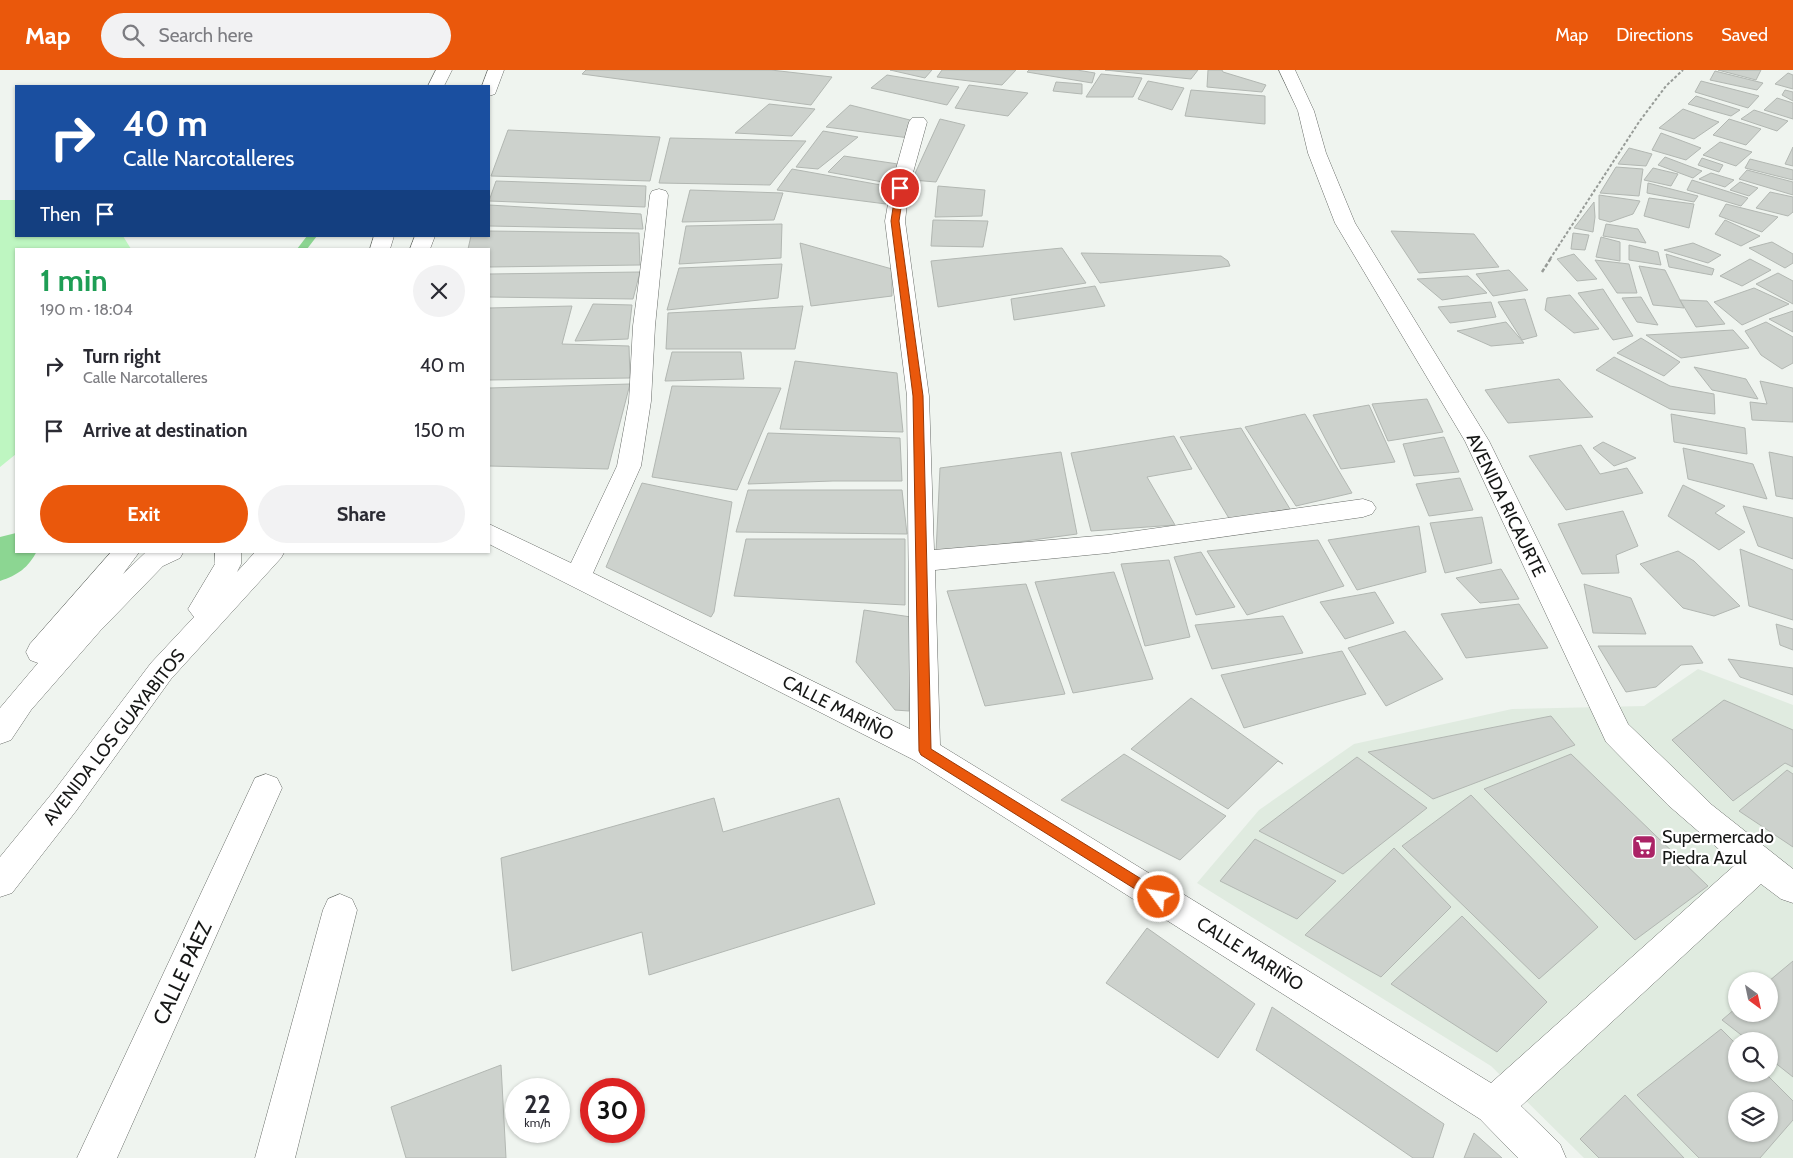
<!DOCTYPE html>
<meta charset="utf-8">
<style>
body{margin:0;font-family:Cabin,sans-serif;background:#f2f2f3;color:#2b2b33;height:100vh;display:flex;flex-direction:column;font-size:19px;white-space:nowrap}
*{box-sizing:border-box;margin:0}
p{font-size:16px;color:#7c7c81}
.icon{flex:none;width:28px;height:28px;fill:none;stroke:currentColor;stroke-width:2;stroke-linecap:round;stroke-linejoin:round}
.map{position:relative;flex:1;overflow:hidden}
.details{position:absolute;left:15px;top:178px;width:475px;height:305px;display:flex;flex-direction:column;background:#fff;border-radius:0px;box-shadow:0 1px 4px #0004}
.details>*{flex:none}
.banner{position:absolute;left:15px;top:15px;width:475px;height:152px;border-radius:0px;box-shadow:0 1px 4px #0004;background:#1a4fa0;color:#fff;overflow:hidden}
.needle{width:32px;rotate:147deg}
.tools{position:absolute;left:1728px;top:902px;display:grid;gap:10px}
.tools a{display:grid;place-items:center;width:50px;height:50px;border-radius:50%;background:#fff;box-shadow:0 1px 4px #0004;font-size:25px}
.speed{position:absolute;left:505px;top:1008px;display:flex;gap:10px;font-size:25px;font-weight:700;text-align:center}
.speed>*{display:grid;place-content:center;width:65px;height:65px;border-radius:50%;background:#fff;box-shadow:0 1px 4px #0004;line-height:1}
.speed small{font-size:12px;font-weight:400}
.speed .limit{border:8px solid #d22;background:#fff;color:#111}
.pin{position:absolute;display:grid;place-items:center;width:42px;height:42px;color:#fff;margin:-21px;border:2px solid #fff;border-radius:50%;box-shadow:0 1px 5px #0007}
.me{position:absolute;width:55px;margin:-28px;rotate:302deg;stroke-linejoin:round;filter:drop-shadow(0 0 4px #0008)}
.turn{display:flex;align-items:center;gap:18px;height:105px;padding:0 25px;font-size:22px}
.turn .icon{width:65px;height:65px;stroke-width:2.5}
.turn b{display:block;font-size:35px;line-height:42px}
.then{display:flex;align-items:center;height:48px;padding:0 25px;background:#0003;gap:10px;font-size:19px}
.round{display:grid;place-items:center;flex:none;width:52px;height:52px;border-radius:26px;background:#f2f2f3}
.headline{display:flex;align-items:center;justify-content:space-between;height:85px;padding:0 25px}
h1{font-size:30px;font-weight:700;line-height:38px;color:#1e9e55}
.cta{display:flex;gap:10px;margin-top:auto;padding:10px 25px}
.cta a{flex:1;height:58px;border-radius:30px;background:#ea580c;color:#fff;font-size:20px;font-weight:700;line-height:58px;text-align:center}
.cta a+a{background:#f2f2f3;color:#2b2b33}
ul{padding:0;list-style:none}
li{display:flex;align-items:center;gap:15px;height:65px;padding:0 25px}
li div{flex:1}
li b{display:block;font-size:19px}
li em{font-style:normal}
header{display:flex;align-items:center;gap:30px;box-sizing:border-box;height:70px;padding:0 25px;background:#ea580c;color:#fff}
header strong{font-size:24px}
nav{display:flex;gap:28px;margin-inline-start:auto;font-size:18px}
.search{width:350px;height:45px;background:#f2f2f3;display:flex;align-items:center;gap:12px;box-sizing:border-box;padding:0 18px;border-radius:28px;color:#7c7c81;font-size:19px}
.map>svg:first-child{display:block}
</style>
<header>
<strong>Map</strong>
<div class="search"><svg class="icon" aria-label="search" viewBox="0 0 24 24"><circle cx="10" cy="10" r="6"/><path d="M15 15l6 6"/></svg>Search here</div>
<nav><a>Map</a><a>Directions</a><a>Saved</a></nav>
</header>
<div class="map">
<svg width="1793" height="1088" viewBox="0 0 1793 1088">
<rect width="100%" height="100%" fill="#eff4ef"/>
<path fill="#e0ebe0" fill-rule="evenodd" d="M1698,599L1793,635V1088H1584L1491,996L1197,813L1259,740L1354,674L1512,639L1644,636ZM1736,911H1769V944H1736ZM1736,971H1769V1004H1736ZM1736,1031H1769V1064H1736Z"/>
<path fill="#bef6c1" d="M0,130H16V166H123L131,179H16V384L0,397Z"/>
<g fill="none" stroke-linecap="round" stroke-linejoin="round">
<path fill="#8cd692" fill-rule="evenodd" d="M307,166H317L307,179H297Z"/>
<path fill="#8cd692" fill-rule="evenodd" d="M16,463V481H37C28,498 18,505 0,511V467Z"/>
</g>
<path fill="#cdd2cd" stroke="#b2b7b2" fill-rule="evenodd" d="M586,0H771L832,7L811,35L582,4Z
M890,0H932L925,8Z
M942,0H1016L1002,15L937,7Z
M1029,0H1077L1095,3L1092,13L1027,2Z
M1105,0H1198L1191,9Z
M1208,0H1222L1223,2L1266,15L1262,22L1207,17Z
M1718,0H1761L1756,10Z
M1715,1L1763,13L1757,20L1710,10Z
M1788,3L1793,5V19L1775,14Z
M1101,4L1142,8L1133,27H1086Z
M887,5L959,17L947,35L871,18Z
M1148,11L1184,18L1172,40L1138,29Z
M1701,11L1759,26L1748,38L1695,22Z
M1056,12L1082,14V24L1053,21Z
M969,15L1028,23L1008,46L955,38Z
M1191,20L1265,26V54L1185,46Z
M1785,20L1793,22V31L1782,25Z
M1696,26L1740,40L1731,46L1688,34Z
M1777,28L1793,33V49L1764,40Z
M769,34L815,39L792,66L735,63Z
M850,35L918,52L909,68L826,57Z
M1683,39L1719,52L1694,69L1659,58Z
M1754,40L1788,51L1777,61L1741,49Z
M940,49L965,55L936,112L912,110Z
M1729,49L1761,59L1746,75L1713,65Z
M508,60L660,67L650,111L491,106Z
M823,61L858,67L818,99L796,97Z
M1661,63L1701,78L1686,90L1652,80Z
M670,68L806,71L770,115L659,113Z
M1720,72L1752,82L1736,96L1703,85Z
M1793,77V96L1785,94Z
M1629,78L1652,84L1646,96L1618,94Z
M844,86L898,94L888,113L828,102Z
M1665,87L1702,101L1693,108L1658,95Z
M1702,88L1723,95L1719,102L1698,95Z
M1750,89L1793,100V110L1745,98Z
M1616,97L1643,99L1639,126L1600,123Z
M1653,98L1678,104L1671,116L1644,110Z
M792,99L892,117L886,134L777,120Z
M1747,100L1793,112V125L1739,109Z
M1711,103L1734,110L1725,117L1699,109Z
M1692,110L1748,128L1741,136L1687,120Z
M496,111L646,116L645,137L489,131Z
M1740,112L1758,118L1749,126L1730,120Z
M1648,113L1698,126L1694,132L1647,123Z
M938,116L985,120L982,146L935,147Z
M690,120L783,123L774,150L682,152Z
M1770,122L1793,127V142L1788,146L1756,138Z
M1599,125L1640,131L1633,144L1610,152L1599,149Z
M1649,128L1694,134L1689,158L1644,146Z
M1594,132L1595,147L1593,162L1574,158Z
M1726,134L1778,147L1762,162L1719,146Z
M489,135L641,144L643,159L489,156Z
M933,150L988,151L983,177L931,176Z
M1725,150L1760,166L1741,176L1715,164Z
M782,154L781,188L679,194L686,156Z
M1606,154L1638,159L1646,173L1603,166Z
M489,161L639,163L640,195L489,197V179H468L471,166H489Z
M1391,161L1474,164L1499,197L1419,203Z
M1573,163L1589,165L1585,180L1571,179Z
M1601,167L1620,172V191L1596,187Z
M1772,172L1793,184V193L1785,198L1749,178Z
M800,173L892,199V226L811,236Z
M1693,173L1721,185L1708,193L1664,180Z
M1629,175L1658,182L1661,195L1629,190Z
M1062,178L1086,213L938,237L931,191Z
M1081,183L1221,186L1228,191L1230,196L1100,213Z
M1574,184L1597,209L1577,211L1557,189Z
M1666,184L1714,199L1712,205L1669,197Z
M1750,189L1771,200L1742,216L1720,206Z
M1595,190L1629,194L1637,223H1617Z
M782,194L778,228L667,240L679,198Z
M1639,196L1665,200L1684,238L1653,235Z
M1509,200L1528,220L1493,226L1476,204Z
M640,202L633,229L489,227V204Z
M1778,203L1793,211V234L1756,214Z
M1468,206L1487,223L1442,230L1417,209Z
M1095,216L1105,236L1014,250L1011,229Z
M1754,218L1789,234L1742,255L1714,232Z
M1603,219L1633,266L1613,270L1578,223Z
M1570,225L1599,259L1574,263L1545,240L1547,228Z
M1641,227L1658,255L1637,252L1622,228Z
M1525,229L1537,266L1522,270L1498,232Z
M1680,230L1707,231L1725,254L1696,257Z
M1491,232L1496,247L1450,253L1438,237Z
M593,234L632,235L628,269L575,271Z
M572,236L562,274L629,276L630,308L489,310V238Z
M803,236L795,279H666L668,243Z
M1793,241V262L1769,249Z
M1506,252L1524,273L1491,276L1457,261Z
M1766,252L1793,267V293L1782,299L1761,285L1745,261Z
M1733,260L1749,278L1681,288L1646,265Z
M1641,268L1680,292L1664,306L1617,283Z
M672,282H741L744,309L665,311Z
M1614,287L1670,316L1714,324L1715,344L1670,339L1596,300Z
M795,291L897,303L903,362L780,359Z
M1694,297L1746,309L1758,329L1712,320Z
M1559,309L1593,347L1508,353L1485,320Z
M1760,311L1793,318V352L1752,350L1750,332L1767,334Z
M630,314L608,399L489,396V318Z
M672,316L781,318L737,420L652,407Z
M1427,329L1443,362L1388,371L1372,334Z
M1369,335L1395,392L1341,399L1313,345Z
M1305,344L1352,423L1296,436L1245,357Z
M1671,344L1745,358L1747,384L1674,372Z
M1241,358L1290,439L1230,450L1180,367Z
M768,363L900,368L902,411H833L748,414Z
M1174,366L1192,399L1147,407L1175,455L1091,461L1071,383Z
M1444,367L1459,402L1414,406L1403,374Z
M1603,372L1636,388L1614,396L1593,378Z
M1581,375L1600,404L1627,398L1643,423L1566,440L1529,386Z
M1683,378L1753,394L1767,429L1688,409Z
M1061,382L1077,464L936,483L940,398Z
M1769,382L1793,387V429L1776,426Z
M1460,408L1473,440L1429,446L1416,414Z
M642,413L732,432L714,542L711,547L606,497Z
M1683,415L1725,436L1715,443L1745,462L1719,480L1668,446Z
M748,420H902L907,464L736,462Z
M1743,436L1793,448V489L1758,476Z
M1623,441L1638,476L1616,485L1619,503L1582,504L1558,454Z
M1482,447L1492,493L1445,503L1430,453Z
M1419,456L1426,502L1357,520L1328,470Z
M746,469H905V535L734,526Z
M1318,470L1344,516L1247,545L1207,481Z
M1740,479L1793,500V550L1749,536Z
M1678,481L1694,491L1740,536L1714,546L1683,538L1640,494Z
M1201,482L1235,537L1196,545L1174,487Z
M1169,490L1190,567L1145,576L1121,494Z
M1501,499L1519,529L1480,533L1456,508Z
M1114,502L1153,609L1073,623L1035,512Z
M1026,514L1065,624L985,636L947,521Z
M1584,514L1631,528L1646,564L1593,563Z
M1375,522L1394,553L1345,569L1320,532Z
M1519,534L1548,578L1466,588L1441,544Z
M864,540L911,547L909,641L895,640L856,592Z
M1283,546L1303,583L1212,599L1195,555Z
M1776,554L1793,559V580L1780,575Z
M1405,561L1443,609L1386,636L1348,578Z
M1598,576H1692L1703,593L1681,595L1656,617L1626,622Z
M1342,581L1366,624L1244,658L1221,605Z
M1728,589L1793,598V625L1740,607Z
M1191,628L1283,694L1278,691L1228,739L1131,679Z
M1724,630L1793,660V697L1785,693L1733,731L1672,670Z
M1551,646L1575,675L1433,729L1368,682Z
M1124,684L1226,746L1180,790L1061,730Z
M1571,684L1708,816L1635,870L1484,719Z
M1357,687L1427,738L1343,804L1259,761Z
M1787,700L1793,704V777L1739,741Z
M1471,725L1598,857L1539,909L1402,776Z
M714,728L723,762L839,728L875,834L649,905L642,862L512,901L501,788Z
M1255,769L1336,811L1297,849L1220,811Z
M1394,778L1451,837L1381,907L1305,865Z
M1462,846L1547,932L1497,982L1391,914Z
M1147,858L1255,934L1218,988L1106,913Z
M1793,891V1007L1769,988V971H1749L1722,950L1736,938V944H1769V911Z
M1272,937L1444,1054L1433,1088H1413L1256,980Z
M1721,959L1736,974V1004H1766L1793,1031V1050L1760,1088H1699L1637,1025ZM1736,1031H1769V1064H1736Z
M501,995L506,1088H406L391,1037Z
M1625,1025L1684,1088H1599L1580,1069Z
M1474,1063L1502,1088H1464Z"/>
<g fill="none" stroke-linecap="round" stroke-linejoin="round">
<defs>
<path id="minor" d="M1279,0H1295L1314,41L1326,83L1355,153L1489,371L1628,654L1712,735L1793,799V833L1781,829L1761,814L1521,1036L1560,1074L1566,1088H1518L1480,1049L914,690L489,474V454L571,493L617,396L629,331L633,256L650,125L652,121L659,119L666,121L668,125L655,256L651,331L641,396L593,503L910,659L907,326L885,151L891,117L909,52L912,48H924L927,52L909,117L905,151L929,326L934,480L1108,465L1363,429L1372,432L1376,438L1372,444L1363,447L1108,483L935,500L940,675L1491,1013L1736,794L1668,735L1606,672L1465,371L1335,153L1308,83L1298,41Z
M266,704L277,708L282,718L117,1088H77L255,708Z
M340,824L352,829L357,840L295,1088H255L323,840L328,829Z"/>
<path id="major" d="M436,0H452L444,16H428Z
M488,0H504L495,24L489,26V16H482Z
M374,166H394L390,179H370Z
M415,166H435L430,179H410Z
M112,481H140L123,504L147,481H184L180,488L163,496L100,561L31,640L11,670L0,674V638L38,593L30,590L26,582L30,574Z
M215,481H241V494L237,502L256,481H285L281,488L171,609L76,741L12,823L0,827V787L54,721L151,593L194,547L188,539L215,494Z"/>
</defs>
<use href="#minor" stroke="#696d69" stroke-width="1"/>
<use href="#major" stroke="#696d69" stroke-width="1"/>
<path stroke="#979b97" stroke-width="2" stroke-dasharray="3 2" stroke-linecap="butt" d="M1550,189L1639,52L1666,16L1683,0"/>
<path stroke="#979b97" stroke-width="2.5" stroke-dasharray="4 2" stroke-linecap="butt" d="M1542,202L1551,188"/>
<use href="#minor" fill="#fff" fill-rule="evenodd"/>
<use href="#major" fill="#fff" fill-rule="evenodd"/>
</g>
<path fill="#ea580c" stroke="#983908" d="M900,115L904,118L899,151L923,326L931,679L1164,823L1166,827L1164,832L1159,834L921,685L919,681L913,326L891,151L896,118Z"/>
<defs>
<symbol id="supermarket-square" viewBox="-11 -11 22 22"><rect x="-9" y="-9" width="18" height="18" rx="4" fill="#ab2366" stroke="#fff"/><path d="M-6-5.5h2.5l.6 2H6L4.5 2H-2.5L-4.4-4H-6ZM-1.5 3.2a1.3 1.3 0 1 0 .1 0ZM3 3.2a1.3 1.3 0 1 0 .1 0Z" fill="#fff"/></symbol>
</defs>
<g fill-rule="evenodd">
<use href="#supermarket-square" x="1630" y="763" width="28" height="28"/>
</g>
<g text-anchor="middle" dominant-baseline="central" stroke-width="4.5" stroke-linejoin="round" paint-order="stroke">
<g font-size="18" fill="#161716" stroke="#fff">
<text transform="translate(1506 435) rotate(64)">AVENIDA RICAURTE</text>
<text transform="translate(838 638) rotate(27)">CALLE MARIÑO</text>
<text transform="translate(114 667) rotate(-52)">AVENIDA LOS GUAYABITOS</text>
<text transform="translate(1250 884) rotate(32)">CALLE MARIÑO</text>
</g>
<g font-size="18" fill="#161716" stroke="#fff" text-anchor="start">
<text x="1662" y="767">Supermercado<tspan x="1662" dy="21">Piedra Azul</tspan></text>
</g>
<g font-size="21" fill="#161716" stroke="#fff">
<text transform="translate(182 903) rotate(-65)">CALLE PÁEZ</text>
</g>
</g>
</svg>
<div class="tools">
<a><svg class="needle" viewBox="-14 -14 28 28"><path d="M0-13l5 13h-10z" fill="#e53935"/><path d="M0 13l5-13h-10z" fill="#7c7c81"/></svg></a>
<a><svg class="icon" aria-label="search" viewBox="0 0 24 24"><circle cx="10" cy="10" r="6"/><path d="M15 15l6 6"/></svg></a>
<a><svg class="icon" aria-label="layers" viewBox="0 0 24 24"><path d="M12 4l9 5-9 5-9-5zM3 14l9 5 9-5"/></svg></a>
</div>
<div class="speed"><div>22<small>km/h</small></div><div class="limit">30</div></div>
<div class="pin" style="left:900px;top:118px;background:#d93025"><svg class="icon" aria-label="arrive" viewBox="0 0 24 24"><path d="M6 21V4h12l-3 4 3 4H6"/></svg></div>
<svg class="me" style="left:1159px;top:827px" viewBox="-20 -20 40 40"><circle r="17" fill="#ea580c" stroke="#fff" stroke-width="3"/><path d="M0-11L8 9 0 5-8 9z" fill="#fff"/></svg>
<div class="banner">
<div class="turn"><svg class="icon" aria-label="right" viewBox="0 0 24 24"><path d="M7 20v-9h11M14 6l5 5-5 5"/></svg><div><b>40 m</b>Calle Narcotalleres</div></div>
<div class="then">Then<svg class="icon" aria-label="arrive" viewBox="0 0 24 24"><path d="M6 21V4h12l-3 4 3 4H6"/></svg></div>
</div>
<section class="details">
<div class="headline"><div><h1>1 min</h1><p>190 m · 18:04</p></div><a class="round"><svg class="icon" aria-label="close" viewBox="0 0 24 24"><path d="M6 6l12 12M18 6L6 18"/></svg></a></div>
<ul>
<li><svg class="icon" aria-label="right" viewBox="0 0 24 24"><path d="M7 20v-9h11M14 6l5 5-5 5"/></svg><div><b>Turn right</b><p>Calle Narcotalleres</p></div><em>40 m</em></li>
<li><svg class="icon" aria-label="arrive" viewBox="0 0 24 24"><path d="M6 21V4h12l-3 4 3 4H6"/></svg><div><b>Arrive at destination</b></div><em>150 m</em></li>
</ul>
<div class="cta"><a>Exit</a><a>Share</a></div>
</section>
</div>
